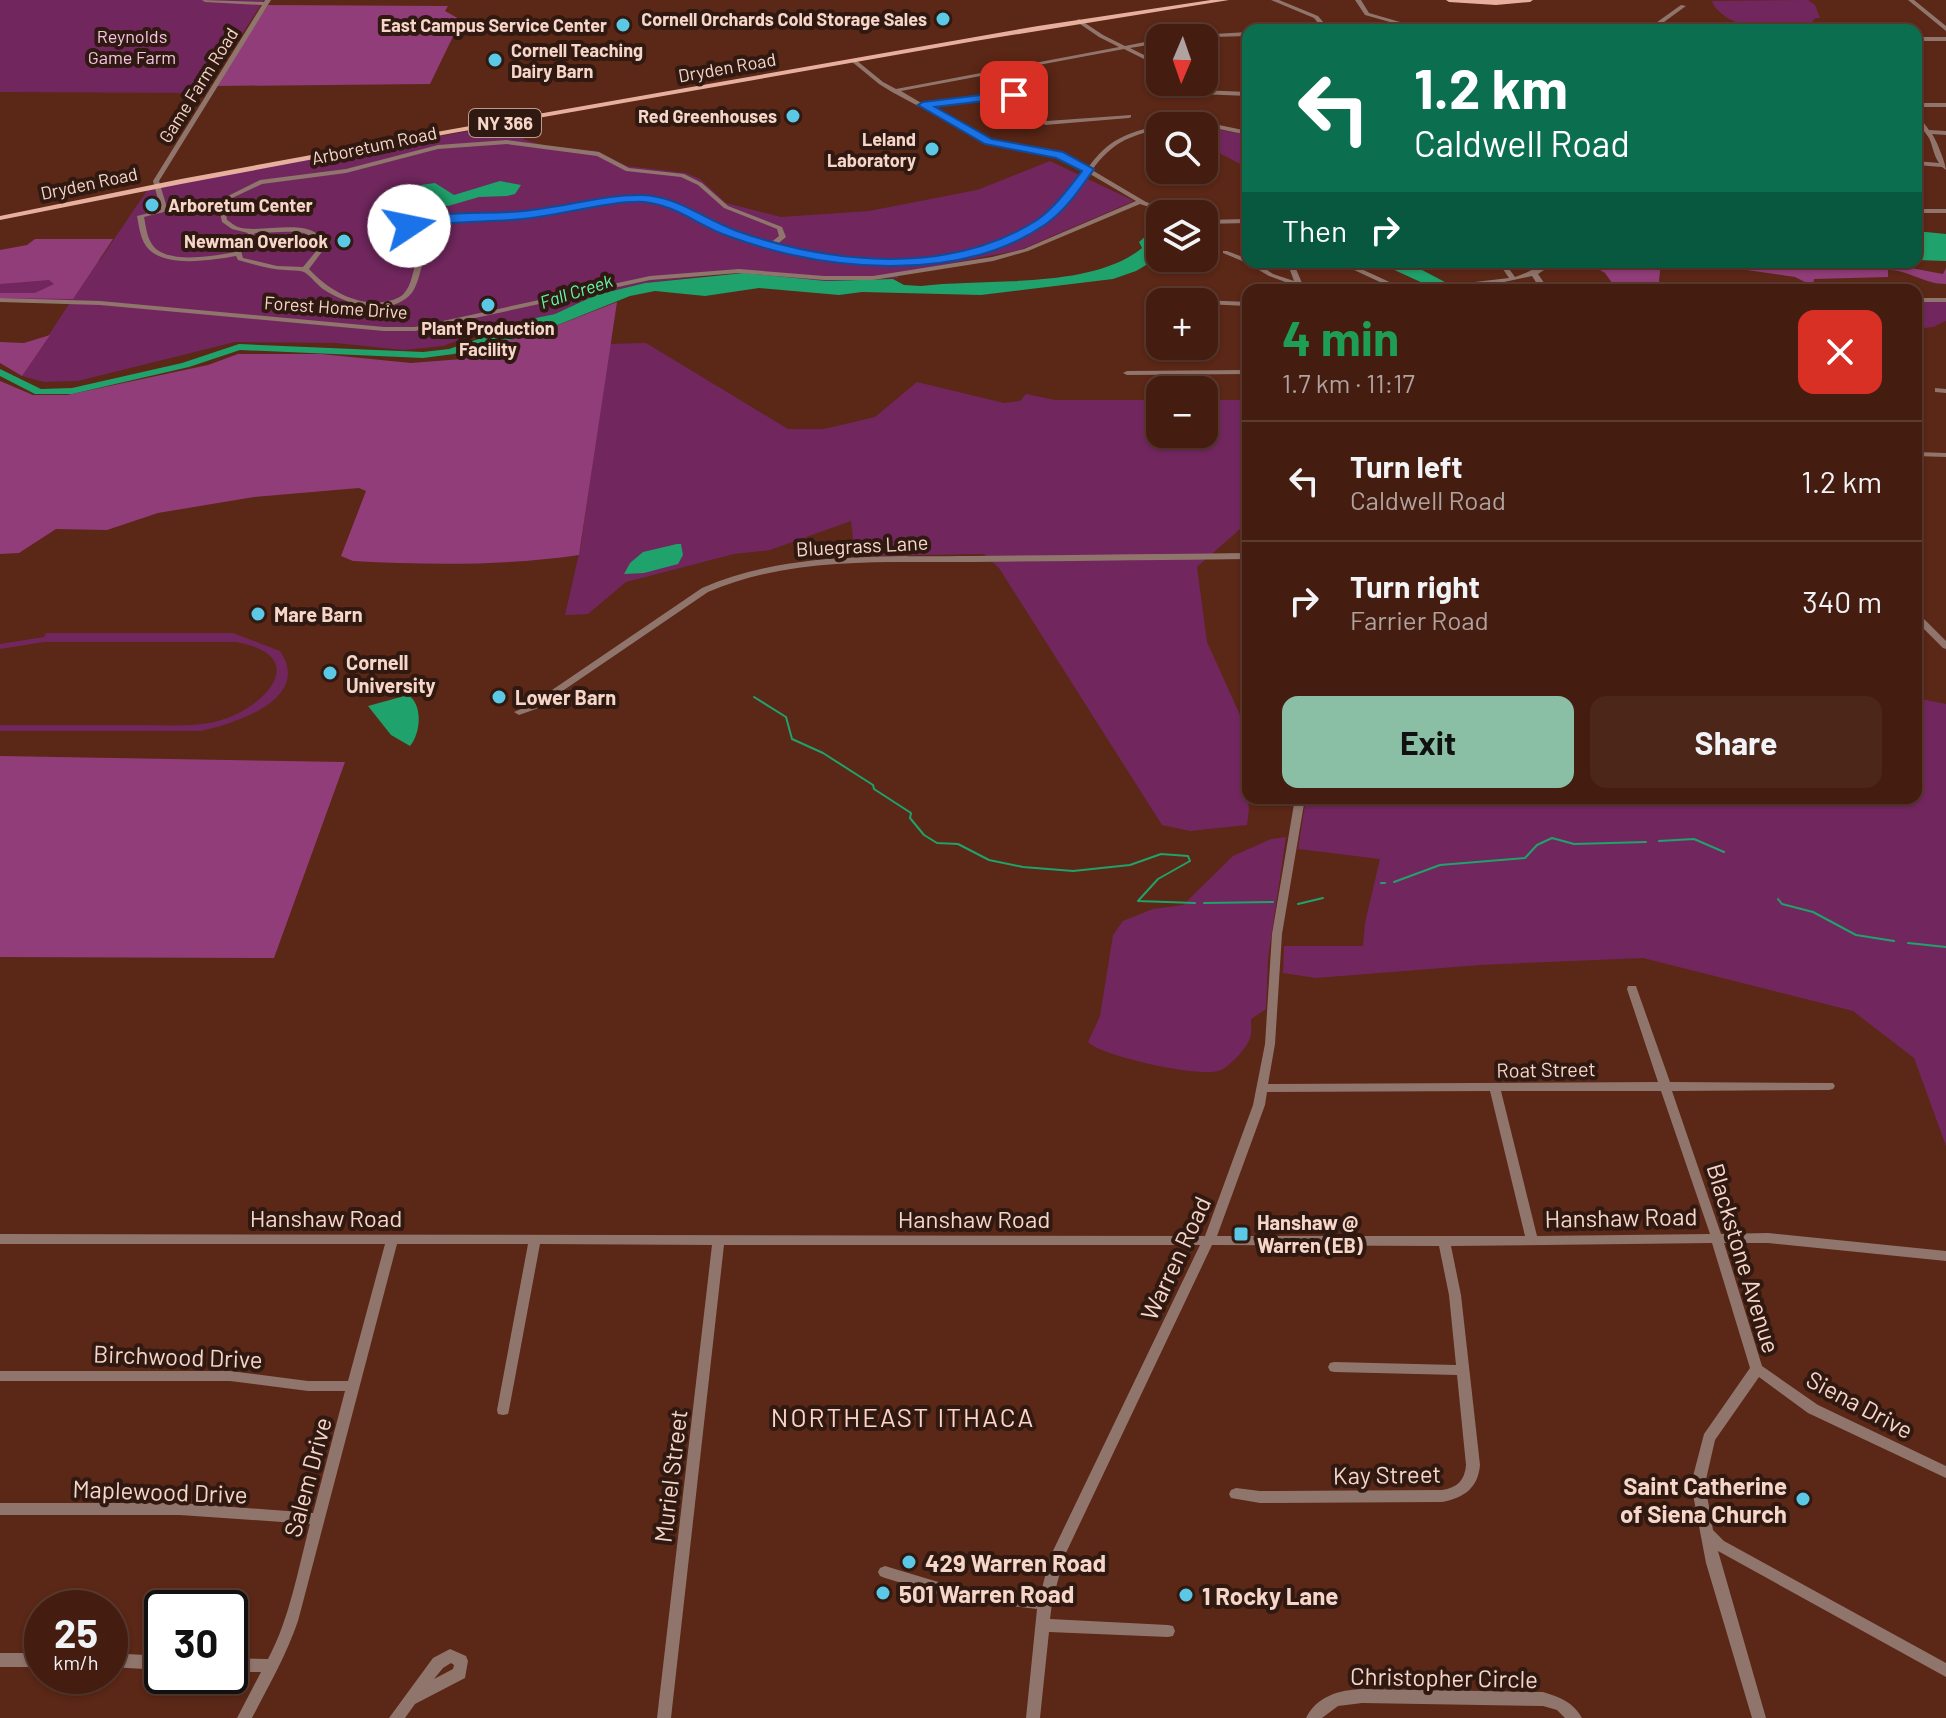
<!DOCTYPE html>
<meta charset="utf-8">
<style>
body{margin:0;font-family:Barlow,sans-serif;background:#4b2619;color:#f1f3f6;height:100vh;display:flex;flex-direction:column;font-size:30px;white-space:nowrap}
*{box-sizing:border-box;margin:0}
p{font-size:26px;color:#afa29f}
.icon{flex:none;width:44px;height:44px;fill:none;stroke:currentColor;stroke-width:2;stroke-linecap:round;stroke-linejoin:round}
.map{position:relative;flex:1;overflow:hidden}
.sheet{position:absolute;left:1242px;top:284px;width:680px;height:520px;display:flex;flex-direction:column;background:#441d10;border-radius:16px;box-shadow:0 2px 6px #0004,0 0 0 2px #5c3b30}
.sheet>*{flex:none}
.guide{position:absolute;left:1242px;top:24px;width:680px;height:244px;border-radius:16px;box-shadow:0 2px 6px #0004,0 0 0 2px #5c3b30;background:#0b6e4f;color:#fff;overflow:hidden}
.needle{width:52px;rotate:182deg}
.buttons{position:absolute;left:1146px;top:24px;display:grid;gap:16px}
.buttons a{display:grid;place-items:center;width:72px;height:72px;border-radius:16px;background:#441d10;box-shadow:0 2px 6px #0004,0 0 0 2px #5c3b30;font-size:40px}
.speed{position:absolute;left:24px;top:1590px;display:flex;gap:16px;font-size:40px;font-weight:700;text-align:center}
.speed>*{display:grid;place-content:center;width:104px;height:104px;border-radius:50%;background:#441d10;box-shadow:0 2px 6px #0004,0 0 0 2px #5c3b30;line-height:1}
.speed small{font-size:20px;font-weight:400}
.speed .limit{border:4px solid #111;border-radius:12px;background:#fff;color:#111}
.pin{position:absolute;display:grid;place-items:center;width:68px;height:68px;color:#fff;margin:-34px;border-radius:16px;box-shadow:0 4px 12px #0006}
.me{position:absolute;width:88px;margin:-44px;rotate:79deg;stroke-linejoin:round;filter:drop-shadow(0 0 6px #0008)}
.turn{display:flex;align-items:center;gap:28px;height:168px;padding:0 40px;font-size:36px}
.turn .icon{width:104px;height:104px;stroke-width:2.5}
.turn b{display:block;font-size:56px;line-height:68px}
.then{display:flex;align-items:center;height:76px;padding:0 40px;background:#0003;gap:16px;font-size:30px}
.round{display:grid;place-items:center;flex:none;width:84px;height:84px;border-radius:16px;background:#4b2619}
.summary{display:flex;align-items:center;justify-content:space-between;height:136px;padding:0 40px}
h1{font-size:48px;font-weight:700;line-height:60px;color:#1e9e55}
.button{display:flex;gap:16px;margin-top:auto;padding:16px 40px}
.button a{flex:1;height:92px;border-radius:16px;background:#8abfa5;color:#111;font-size:32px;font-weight:700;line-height:92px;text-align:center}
.button a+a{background:#4b2619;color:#f1f3f6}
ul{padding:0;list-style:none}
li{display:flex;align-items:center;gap:24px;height:120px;padding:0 40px;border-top:2px solid #5c3b30}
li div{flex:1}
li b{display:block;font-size:30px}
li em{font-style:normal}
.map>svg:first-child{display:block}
</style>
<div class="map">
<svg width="1946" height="1718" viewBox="0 0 1946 1718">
<rect width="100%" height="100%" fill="#5b2716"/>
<path fill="#71275e" d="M0,0H264L204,93L0,92Z
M1808,0L1815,5L1820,18H1815L1809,28C1796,28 1761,32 1752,29C1740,25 1715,14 1712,1Z
M508,124L525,140L547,146L597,151L627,166L686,173L700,179L726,203L781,217L869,211L977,190L1050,161L1134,201L1020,250L896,274L899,278L826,281L732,273L645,283L596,295L555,314L497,326L443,346L403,350L336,343L235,342L78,381L44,382L22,376L71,301L0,299V259L100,260L148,189Z
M1204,127L1248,135V174L1244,166L1204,145Z
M1916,300H1946V321L1933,327L1916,329Z
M646,343L788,429H824L875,417L917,382L1004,403L1020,401L1026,394L1055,400H1160V434H1204V400H1248V522L1197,567L1207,642L1240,715L1249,809L1247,825L1190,831L1162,825L999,568L984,554L855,556L851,521L770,550L734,554L626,582L588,614L565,615L581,545L609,344Z
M46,633H233L280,651C313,699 234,724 201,731H0V725C47,725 94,725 141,725C165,725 191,727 214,722C263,711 315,656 236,642H44L0,649V644L44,637Z
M1916,698L1946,704V1146L1914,1058L1853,1011L1643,958L1480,965L1316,978L1283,973L1284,946H1363L1365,923L1380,859L1298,849L1306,798H1916Z
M1286,837L1268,958L1266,1009L1251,1019C1251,1025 1252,1034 1250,1038C1247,1048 1230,1066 1221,1070C1203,1079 1101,1056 1088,1042L1100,1016L1113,935L1123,921L1153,909L1183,905L1233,856L1271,839Z"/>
<path fill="#913d7a" d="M268,5L448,6L445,11L461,20L430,84L215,86Z
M35,239H113L73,299L0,298V293H35L54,284L49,280L0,284V250L27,245Z
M1587,262H1661L1659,281L1663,290H1617L1605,273Z
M1690,262H1879L1943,274L1946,268V284C1923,284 1910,270 1888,270V277L1814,279L1813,286L1795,277Z
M617,302L579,555C504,566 428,565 353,561L341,556L366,491L359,488L254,497L158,513L107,530L56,529L19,553L0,554V381L33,395H67L208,365L238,354H321L411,363L462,359L502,341L530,336Z
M50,335L22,376L0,363V342L24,343Z
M0,756L345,762L274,958L0,957Z"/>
<path fill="#1fa26b" d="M500,181L521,185L515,194L507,196L479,197L448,206L432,205L428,196L413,190L421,185L435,183L454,195Z
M401,202H413L418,206L409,223L438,229L443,235L441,238L419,241L410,229L394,221L393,205Z
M1160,225L1158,258L1136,271L1113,279L981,295L862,292L839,295L759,288L705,296L655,291L630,296L530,336L502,341L480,335L497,326L555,314L596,295L645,283L744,273L826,281L893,279L904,285L921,286C984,278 1091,290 1142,248L1139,242L1147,235V227Z
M1916,231L1946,234V261L1916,260Z
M1377,262H1407L1460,290H1438Z
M677,544H681L683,555L678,564L644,573L624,574L630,563L643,552Z
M408,695C423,704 421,733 410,746L391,735L368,706Z"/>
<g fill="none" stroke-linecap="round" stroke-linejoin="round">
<path stroke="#1fa26b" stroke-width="2" d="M754,697L786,717L792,739L823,753L873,785L874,789L911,813L910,818L924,835L937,843L958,844L989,860L1023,867L1073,871L1130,865L1161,854L1188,856L1190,861L1158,879L1138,901L1195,903
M1659,841L1694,839L1724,852
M1394,882L1440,865L1525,858L1537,845L1552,838L1574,844L1646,842
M1381,883H1385
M1778,899L1782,904L1813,912L1856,935L1894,941
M1204,903L1273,902
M1298,904L1323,898
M1908,943L1946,947"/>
<path fill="#1fa26b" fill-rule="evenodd" d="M505,330L509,331V335L454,354L423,358L240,350L189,367L72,394H35L0,376V369L41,389L72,388L182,363L239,344L423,352L449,349Z"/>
<path fill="#90756c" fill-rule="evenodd" d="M202,0L264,2L265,0H271L159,181L168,211L144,217C146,227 147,239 154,247C170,264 215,256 235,252L248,233L232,229L222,222L219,207L226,197L260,180L346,169L438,145L507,140L599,152L629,168L684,174L702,183L728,206L782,227L786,237L775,246C862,270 982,273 1054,210C1066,199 1076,185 1085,171L1063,158L983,141L892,92L879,84L851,61L856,60L883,82L896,89L1119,47L1099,37L1077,22V20L1079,19L1103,35L1125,46L1160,39V43L1130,48L1160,63V67L1124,49L901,91L923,104L1018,93L1047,121L1131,115V117L1129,118L1045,125L1017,97L928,106L987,139L1067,156L1088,168C1108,139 1127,133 1160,125L1162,126H1160V129C1128,136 1112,143 1092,170L1146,202L1180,214H1170L1140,204L1028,251L993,261L873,280H824L739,273L650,280L415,331H384L100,305L0,302V298L100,301L384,327H415L650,276L739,269L824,276H873L992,257L1024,249L1136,201L1090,174C1075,196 1058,216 1035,230C956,279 838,273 753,244C736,238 719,231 703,222C689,215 675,205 659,202C614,193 566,213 521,217C487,220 452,214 419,224C410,227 405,231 401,239L423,262C420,272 417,289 409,296C386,317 345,304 323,289C316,284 311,276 304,272C300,270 291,271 286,270C270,270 253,264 238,260L236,256C212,260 162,269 146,246C140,237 139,226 137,216L161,210L153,181L262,5L205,2ZM507,144L597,156L626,171L681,177L698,185L724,208L777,229L779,236L769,244C749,238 730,231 712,222C695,214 680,202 661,198C617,189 571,208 527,213C489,216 447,208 411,222C402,226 398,231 394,239L416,262C413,271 411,286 405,292C402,297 394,300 388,301C359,308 328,290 309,269L324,249C324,248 321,238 320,237C306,218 259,234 238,227C235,226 230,222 227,220L225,207L230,199L262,184L346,173L438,149ZM280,232C298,232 311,229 318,249L303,267L277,266L243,258L241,251L255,233Z
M1271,0H1279L1318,16L1330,30H1324L1314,18Z
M1355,0H1361L1369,13L1400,22L1397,24L1365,15Z
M1908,0H1914L1946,26V31Z
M1681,5L1686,6L1653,30H1646Z
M1248,32V36L1177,38L1180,36Z
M1916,37H1946V41H1916Z
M1177,82H1184L1200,90L1248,92V96L1199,94Z
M1916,103H1946V107H1916Z
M1916,114L1918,115L1929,130L1946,131V135L1932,134C1936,139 1946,164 1946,170L1942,167L1916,165V161L1939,163C1933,154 1933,146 1929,138C1923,129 1917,124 1916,114Z
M1174,124H1214L1248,131V135L1214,128H1204V126H1171Z
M1916,209H1946V213H1916Z
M1248,219V223L1204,224V220Z
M1223,251H1227L1248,259V262H1255L1273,274L1294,281L1287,262H1293L1305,290H1297L1296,286L1269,276L1247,263L1223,253Z
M1337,262H1346L1407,290H1397Z
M1498,262H1504L1515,277C1529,273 1543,262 1556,262L1538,274L1549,290H1541L1532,276L1495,284L1430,290L1449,285L1509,278Z
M1916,298H1946V302H1916Z
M1201,300L1248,302V306L1204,304V302H1200Z
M1248,370V374L1127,375L1123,373L1127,371Z
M1935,388L1946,389V393L1935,392Z
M1916,452L1946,453V457L1916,456Z
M1248,553V559C1156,560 1065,561 973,562C885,563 791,556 708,592L536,709L519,715L514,712L530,705L702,588C787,551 882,557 973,556C1065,555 1156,554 1248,553Z
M1916,613L1919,614L1946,641V649L1943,648L1916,621Z
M1295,798H1305L1282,934L1275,1044L1268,1084L1658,1082L1627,989L1628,986H1636L1637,989L1670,1082L1833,1083L1835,1086L1833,1089L1829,1090L1672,1091L1721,1234L1768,1233L1946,1251V1261L1768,1243H1724L1762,1366L1818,1405L1946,1466V1478L1808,1413L1759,1377L1715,1440L1705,1484L1713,1530L1724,1541L1946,1663V1677L1718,1551L1766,1718H1752L1706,1563L1691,1484L1704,1434L1750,1368L1712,1243L1451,1246L1461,1295L1480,1465C1478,1488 1464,1498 1442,1502L1260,1503L1231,1498L1229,1494L1231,1490L1236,1488L1260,1491L1442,1490C1457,1488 1465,1480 1466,1465L1457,1375L1334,1372L1330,1371L1328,1367L1330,1363L1334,1362L1456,1365L1449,1295L1439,1246L1212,1245L1064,1557L1052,1603L1050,1619L1168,1625L1173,1626L1175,1631L1173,1636L1168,1637L1049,1632L1040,1718H1026L1037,1609L955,1599L885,1578L880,1576L878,1572L880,1568L885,1566L955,1587L1040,1596L1050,1557L1200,1245H724L671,1718H657L712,1245L540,1244L509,1410L508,1414L503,1415L498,1414L497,1410L528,1244H397L298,1621C286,1656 269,1685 252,1718H237L261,1672H230V1658L268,1659C290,1618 298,1569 310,1524L180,1515H0V1503H180L313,1513L345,1391H308L230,1381H0V1371H230L308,1381H348L385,1244H0V1234L1205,1236L1253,1105L1265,1044L1272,934ZM1490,1091L1525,1236H1217L1265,1105L1267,1092ZM1501,1091H1661L1710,1234L1537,1236Z
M450,1649L466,1656L468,1661L465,1678L415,1704L405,1718H389L433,1658ZM451,1663L454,1665L453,1669L434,1679L443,1668Z
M0,1653H42V1667H0Z
M110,1653L162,1656V1670L110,1667Z
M1362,1689L1543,1692C1560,1697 1573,1702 1582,1718H1565L1557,1710L1543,1706L1362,1703L1338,1706L1322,1718H1306C1317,1696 1339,1690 1362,1689Z"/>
<path fill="#e7b09e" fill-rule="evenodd" d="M1211,0H1229L975,41L453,133L181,184L0,220V216L181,179L453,129L1038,26Z
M1446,0H1533L1530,2L1496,5L1449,2Z"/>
</g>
<path fill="#1a73e8" stroke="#114b97" stroke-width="2" d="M1014,91L1019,95L1018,97L935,107L992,139L1063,152L1094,169C1080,189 1066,210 1046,224C958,285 823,271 728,236C699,226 676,205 644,202C612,200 558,216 523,219C485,223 447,220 409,229L403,226C425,209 481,214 509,212C552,211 602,194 642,195C678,196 705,220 737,231C831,264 950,276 1037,220C1055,207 1069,188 1082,171L1056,158L985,144L918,105L923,102Z"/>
<g fill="#5bc8e6" stroke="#301911" stroke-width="3">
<circle cx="943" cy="19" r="8"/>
<circle cx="623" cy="25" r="8"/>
<circle cx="495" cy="60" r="8"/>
<circle cx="793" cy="116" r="8"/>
<circle cx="932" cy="149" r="8"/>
<circle cx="152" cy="205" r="8"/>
<circle cx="344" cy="241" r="8"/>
<circle cx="488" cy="305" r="8"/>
<circle cx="258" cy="614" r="8"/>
<circle cx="330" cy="673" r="8"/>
<circle cx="499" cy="697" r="8"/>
<rect x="1233" y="1226" width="16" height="16" rx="4"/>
<circle cx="1803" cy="1499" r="8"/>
<circle cx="909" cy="1562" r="8"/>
<circle cx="883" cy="1593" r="8"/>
<circle cx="1186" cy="1595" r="8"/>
</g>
<g text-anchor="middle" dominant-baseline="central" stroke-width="8" stroke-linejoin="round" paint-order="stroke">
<g font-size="18" font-weight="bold" fill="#f7d6ca" stroke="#301911" text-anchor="end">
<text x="927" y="19">Cornell Orchards Cold Storage Sales</text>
<text x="607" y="25">East Campus Service Center</text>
<text x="511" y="50" text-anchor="start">Cornell Teaching<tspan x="511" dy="21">Dairy Barn</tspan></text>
<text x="777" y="116">Red Greenhouses</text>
<text x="916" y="139">Leland<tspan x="916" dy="21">Laboratory</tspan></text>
<text x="168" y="205" text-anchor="start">Arboretum Center</text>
<text x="328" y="241">Newman Overlook</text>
<text x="488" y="328" text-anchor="middle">Plant Production<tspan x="488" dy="21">Facility</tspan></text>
</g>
<g font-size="18" fill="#f3c4e3" stroke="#301911">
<text x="132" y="36">Reynolds<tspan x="132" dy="21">Game Farm</tspan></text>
</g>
<g font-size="18" fill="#f7d6ca" stroke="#301911">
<text transform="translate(727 67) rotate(-10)">Dryden Road</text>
<text transform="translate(198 85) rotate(-58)">Game Farm Road</text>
<text transform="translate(374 145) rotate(-12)">Arboretum Road</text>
<text transform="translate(89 183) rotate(-12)">Dryden Road</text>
<text transform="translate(336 307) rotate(4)">Forest Home Drive</text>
</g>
<rect fill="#301911" stroke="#bb9d92" stroke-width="2" x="469" y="109" width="72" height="28" rx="6"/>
<g font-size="18" font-weight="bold" fill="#f7d6ca">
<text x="505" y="123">NY 366</text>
</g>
<g font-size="18" font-style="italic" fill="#60fab0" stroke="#301911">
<text transform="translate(576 291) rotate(-18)">Fall Creek</text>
</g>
<g font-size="20" fill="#f7d6ca" stroke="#301911">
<text transform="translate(862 545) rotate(-3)">Bluegrass Lane</text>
<text transform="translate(1546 1069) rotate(-1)">Roat Street</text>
</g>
<g font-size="20" font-weight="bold" fill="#f7d6ca" stroke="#301911" text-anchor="start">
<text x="274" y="614">Mare Barn</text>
<text x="346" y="662">Cornell<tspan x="346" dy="23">University</tspan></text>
<text x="515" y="697">Lower Barn</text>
<text x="1257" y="1222">Hanshaw @<tspan x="1257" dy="23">Warren (EB)</tspan></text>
</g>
<g font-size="24" fill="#f7d6ca" stroke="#301911">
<text x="326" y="1217">Hanshaw Road</text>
<text transform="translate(1621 1217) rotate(-1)">Hanshaw Road</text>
<text x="974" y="1218">Hanshaw Road</text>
<text transform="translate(1175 1258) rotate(-65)">Warren Road</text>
<text transform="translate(1744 1258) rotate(73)">Blackstone Avenue</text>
<text transform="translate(178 1356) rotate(2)">Birchwood Drive</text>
<text transform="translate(1860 1404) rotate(28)">Siena Drive</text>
<text transform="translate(1387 1474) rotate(-1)">Kay Street</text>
<text transform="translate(670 1476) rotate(-83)">Muriel Street</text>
<text transform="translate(307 1477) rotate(-75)">Salem Drive</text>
<text transform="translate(160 1491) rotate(2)">Maplewood Drive</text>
<text transform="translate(1444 1677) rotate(1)">Christopher Circle</text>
</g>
<g font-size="24" font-weight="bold" fill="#f7d6ca" stroke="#301911" text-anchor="start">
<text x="1787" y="1485" text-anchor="end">Saint Catherine<tspan x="1787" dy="28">of Siena Church</tspan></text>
<text x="925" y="1562">429 Warren Road</text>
<text x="899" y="1593">501 Warren Road</text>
<text x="1202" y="1595">1 Rocky Lane</text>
</g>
<g font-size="26" letter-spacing="2" fill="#fed5c8" stroke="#301911">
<text x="903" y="1416">NORTHEAST ITHACA</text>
</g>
</g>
</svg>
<div class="buttons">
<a><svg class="needle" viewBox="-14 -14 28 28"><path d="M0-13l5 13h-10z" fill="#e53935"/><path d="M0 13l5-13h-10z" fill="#afa29f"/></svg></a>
<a><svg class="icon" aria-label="search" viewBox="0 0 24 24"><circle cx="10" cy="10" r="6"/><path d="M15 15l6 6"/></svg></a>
<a><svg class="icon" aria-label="layers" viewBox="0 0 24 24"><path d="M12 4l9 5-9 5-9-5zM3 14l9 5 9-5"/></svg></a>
<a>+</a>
<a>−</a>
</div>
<div class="speed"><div>25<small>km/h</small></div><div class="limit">30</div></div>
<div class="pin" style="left:1014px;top:95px;background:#d93025"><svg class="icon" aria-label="arrive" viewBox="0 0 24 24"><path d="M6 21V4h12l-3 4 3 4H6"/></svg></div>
<svg class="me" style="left:409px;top:226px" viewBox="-20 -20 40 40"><circle r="19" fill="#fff"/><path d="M0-13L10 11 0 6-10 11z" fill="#1a73e8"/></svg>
<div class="guide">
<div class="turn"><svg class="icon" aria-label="left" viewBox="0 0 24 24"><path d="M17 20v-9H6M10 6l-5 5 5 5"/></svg><div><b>1.2 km</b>Caldwell Road</div></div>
<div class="then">Then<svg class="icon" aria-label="right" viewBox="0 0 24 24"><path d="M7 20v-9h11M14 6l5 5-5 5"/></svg></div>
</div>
<section class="sheet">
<div class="summary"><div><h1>4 min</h1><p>1.7 km · 11:17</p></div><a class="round" style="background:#d93025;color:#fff"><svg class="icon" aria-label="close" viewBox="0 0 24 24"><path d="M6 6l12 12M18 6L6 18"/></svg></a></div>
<ul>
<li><svg class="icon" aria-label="left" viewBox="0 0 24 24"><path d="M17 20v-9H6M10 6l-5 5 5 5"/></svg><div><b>Turn left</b><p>Caldwell Road</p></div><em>1.2 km</em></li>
<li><svg class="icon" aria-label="right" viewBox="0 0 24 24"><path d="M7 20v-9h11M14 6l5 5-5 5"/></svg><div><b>Turn right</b><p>Farrier Road</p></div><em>340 m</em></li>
</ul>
<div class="button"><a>Exit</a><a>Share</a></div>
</section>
</div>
